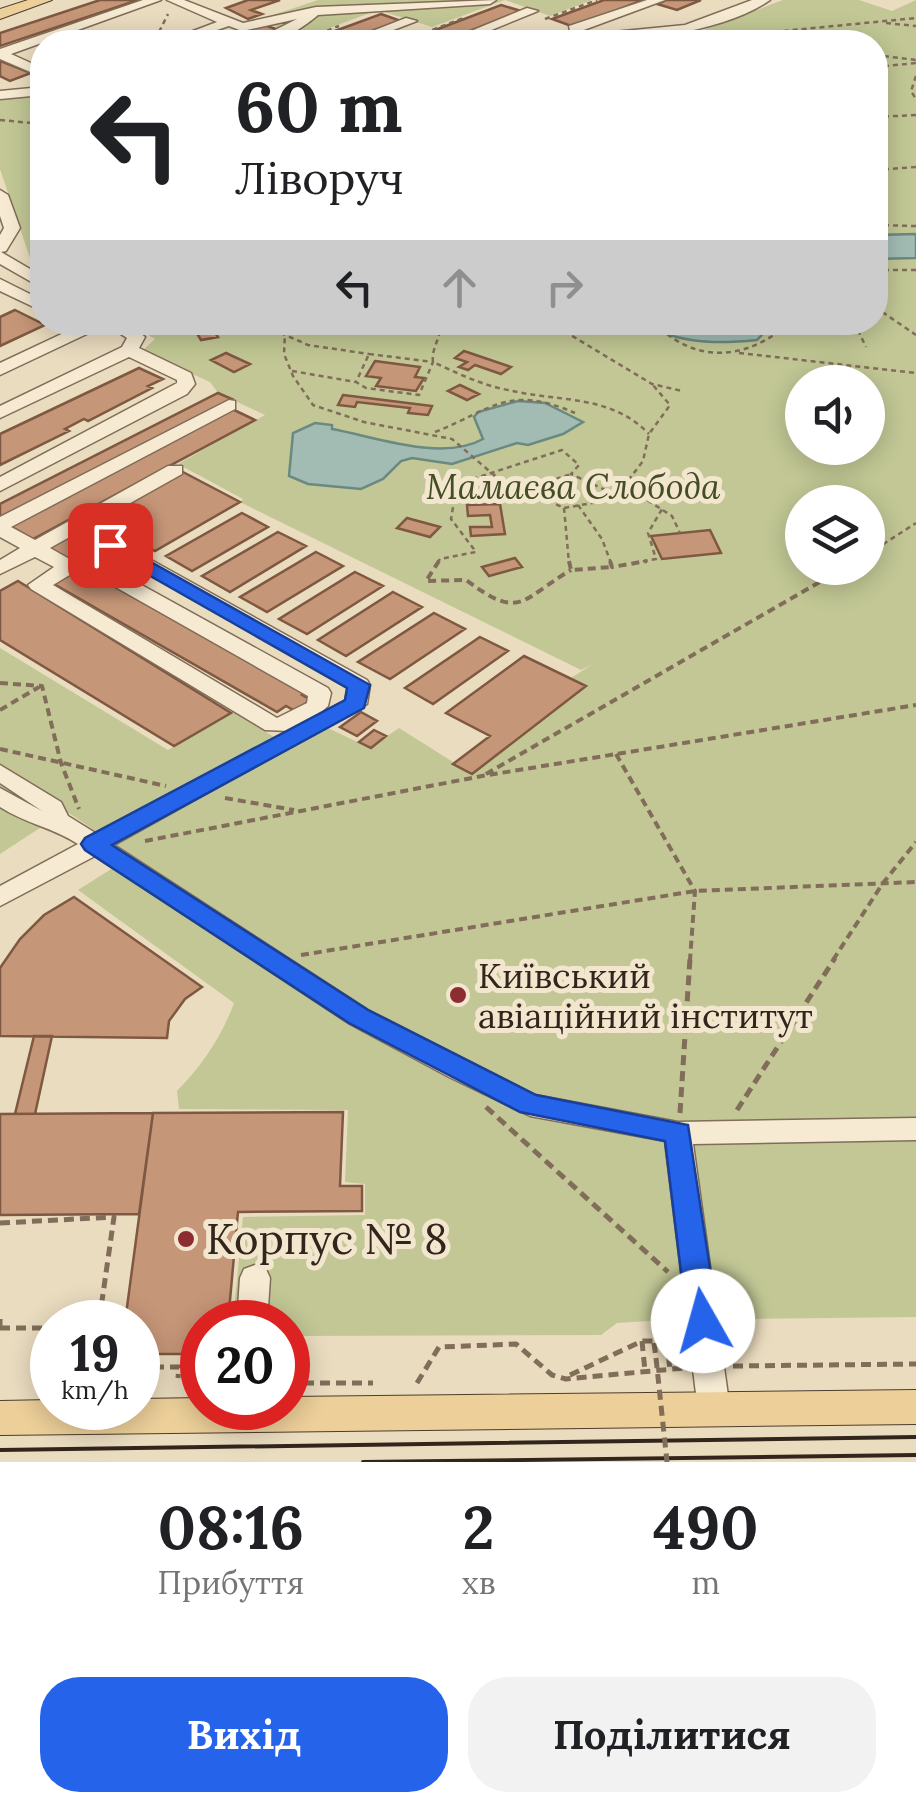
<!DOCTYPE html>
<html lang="uk">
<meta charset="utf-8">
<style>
body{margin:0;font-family:Lora,serif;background:#f2f2f2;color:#202124;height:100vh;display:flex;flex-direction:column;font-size:38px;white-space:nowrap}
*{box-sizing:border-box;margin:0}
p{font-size:32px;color:#757577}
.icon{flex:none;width:55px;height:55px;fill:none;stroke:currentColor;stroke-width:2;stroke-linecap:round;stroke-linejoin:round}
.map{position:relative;height:1462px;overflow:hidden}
.side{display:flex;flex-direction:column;background:#fff;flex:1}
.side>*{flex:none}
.guide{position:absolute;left:30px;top:30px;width:858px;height:305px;border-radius:40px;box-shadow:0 5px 25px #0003;background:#fff;color:#202124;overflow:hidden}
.tools{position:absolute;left:785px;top:365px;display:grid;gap:20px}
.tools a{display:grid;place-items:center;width:100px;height:100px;border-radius:50%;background:#fff;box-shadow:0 5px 25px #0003;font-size:50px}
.speed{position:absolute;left:30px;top:1300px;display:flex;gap:20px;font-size:50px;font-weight:700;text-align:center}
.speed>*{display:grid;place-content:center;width:130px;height:130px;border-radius:50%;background:#fff;box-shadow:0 5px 25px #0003;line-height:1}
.speed small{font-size:25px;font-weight:400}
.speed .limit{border:15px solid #d22;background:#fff;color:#111}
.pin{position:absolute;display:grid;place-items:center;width:85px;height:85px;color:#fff;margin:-42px;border-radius:20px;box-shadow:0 5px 15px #0006}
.me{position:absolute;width:110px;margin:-55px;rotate:353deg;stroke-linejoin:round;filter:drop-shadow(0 0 8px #0008)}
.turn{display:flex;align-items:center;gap:35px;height:210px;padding:0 40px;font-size:45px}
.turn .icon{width:130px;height:130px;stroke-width:2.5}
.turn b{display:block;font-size:70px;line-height:85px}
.lanes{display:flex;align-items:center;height:95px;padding:0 40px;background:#0003;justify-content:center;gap:50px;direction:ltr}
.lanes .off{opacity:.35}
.eta{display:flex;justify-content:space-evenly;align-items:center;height:170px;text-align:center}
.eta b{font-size:60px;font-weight:700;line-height:70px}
.primary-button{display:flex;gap:20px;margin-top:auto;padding:20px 40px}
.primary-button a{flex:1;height:115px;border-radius:40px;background:#2563eb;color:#fff;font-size:40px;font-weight:700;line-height:115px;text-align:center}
.primary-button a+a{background:#f2f2f2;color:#202124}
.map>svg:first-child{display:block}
</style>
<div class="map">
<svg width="916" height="1462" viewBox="0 0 916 1462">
<rect width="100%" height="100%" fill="#eadcbf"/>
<path fill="#c2c795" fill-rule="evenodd" d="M318,0H592L550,16L505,0L432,27L378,10L305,37L258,20Z
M783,0H859L892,11L916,0V1317L665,1320L617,1323L601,1335L288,1336V1322H233L243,1217L365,1215V1184L345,1182L348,1110L179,1109L177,1091C203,1064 221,1038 234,1003L78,890L132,856L66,811L0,854V648L168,750L234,712L277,739L313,721L370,748L399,728L472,774L586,687L571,678L593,664L581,670L240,502L243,499L178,464L265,415L218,393L210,382L142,351L155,339L128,323L875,322V42H612L696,33ZM802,382H868V448H802ZM802,502H868V568H802Z
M42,96V273L33,267L0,169V100Z"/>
<path fill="#a2bcb4" stroke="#6a8980" stroke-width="2.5" d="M916,234V258L875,259V235Z
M662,323H773L757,340C727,343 699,344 669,335Z
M518,401L545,403L583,422L563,434L528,445L517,443L452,464L412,458L401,461L383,479L361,489L308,484L289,476L293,433L315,423L332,425V429C376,437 442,462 483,439L474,417L478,412Z"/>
<path fill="#c69678" stroke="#7f5841" stroke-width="2.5" d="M100,0H138L0,46V33Z
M248,0H280L251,10L262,14L248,19L226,8Z
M604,0H643L574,27L552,19Z
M666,0H701L677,10L657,4Z
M501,5L521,11L450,39L430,32Z
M381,14L401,21L342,42H305Z
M261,24L279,30L245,42H208Z
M0,61L31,73L10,81L0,76Z
M15,310L45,325L0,346V317Z
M190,322H208L218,337L201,340Z
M464,351L511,367L501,374L475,365L468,370L459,367L467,362L455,358Z
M226,353L250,364L234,372L211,360Z
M375,361L420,367L415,377L424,378L416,391L376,386L381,378L366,376Z
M139,368L163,379L148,386L152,388L88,421L84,419L65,429L69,431L0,465V434Z
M460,385L479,394L467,400L448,391Z
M218,393L232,399L0,518V504Z
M343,395L432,406L428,415L408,413L410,408L357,402L355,407L338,405Z
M232,409L255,420L33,539L10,526Z
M181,471L240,502L155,551L119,531L69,559L44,545Z
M500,504L505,534L471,536L470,527H492L490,515L468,516L467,505Z
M242,513L268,527L192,571L166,556Z
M407,518L440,527L430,537L397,528Z
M710,530L721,553L662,559L651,536Z
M278,532L306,546L230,592L202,576Z
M316,552L343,566L267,612L240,597Z
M515,558L522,567L489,576L482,567Z
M355,572L383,586L307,634L279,619Z
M90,573L305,693L302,695L311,700L295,711L286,706L277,712L54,584L71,574L79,579Z
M18,581L231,713L174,746L0,640V591Z
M393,592L422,607L346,656L318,640Z
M434,613L465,629L390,679L358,662Z
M480,637L508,651L433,704L405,688Z
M524,656L586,686L472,774L453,764L490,736L446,713Z
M361,712L377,721L357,736L340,727Z
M374,730L386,736L371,748L359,742Z
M74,897L202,987L185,999L169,1021L167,1038L0,1036V968L20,939L44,915Z
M34,1036H52L35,1114H15Z
M343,1112L340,1186H362V1211L238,1212L228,1322H202V1360H195L196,1354H144L146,1338H138V1322H125L153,1113Z
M153,1113L139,1214L0,1215V1114Z"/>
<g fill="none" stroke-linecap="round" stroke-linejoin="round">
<defs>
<path id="minor" d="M143,0H161L11,54L42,68V77L0,59V49Z
M167,0H184L243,23L316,7L496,0L490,4L318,15C298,32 278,43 251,42L297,19L242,31L229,26L181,42H164L217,22Z
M647,0H665L581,31L583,35L685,25L752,0H770C719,36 607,46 544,42L571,36L569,26Z
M527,8L538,11L462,42H444Z
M406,18L417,21L362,42H344Z
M42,87V95L0,99V91Z
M0,190L8,195L20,228L6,251L1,252L42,276V288L0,264V235L4,228L0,216Z
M0,279L42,300V311L0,291Z
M87,322H126L145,337L139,348L191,373L195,384L187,394L0,491V477L177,383V380L129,357L0,418V406L122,347L127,338L110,327L91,332L0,375V363Z
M229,400L235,401V409L11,527L35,540L168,466H182V474L50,548L73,561L100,562L328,688L331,693L328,706L317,716L345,701L348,688L100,545L110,539L117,541L367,680L370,685L367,704L114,845L368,1010L535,1095L678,1122L916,1118V1140L693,1144L730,1410L725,1420L714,1424L703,1420L698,1410L665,1141L530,1116L449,1077L350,1024L95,856L0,906V886L78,844C52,827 26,824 0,807V788L42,811L0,783V765L61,802L68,816L97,834L289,731L265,730L31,589L28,585L54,567L35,557L0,574V560L20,548L0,537V517ZM89,572L308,696L307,703L277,718L53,585L73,573Z
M255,1265L266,1269L270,1278L267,1322H237L240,1278L244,1269Z"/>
<path id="major" d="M28,0H52L0,19V9Z
M916,1390V1424L0,1435V1401L52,1400V1408H138V1399L202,1398V1408H288V1397Z"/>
</defs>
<use href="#minor" stroke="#816d59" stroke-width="3"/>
<use href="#major" stroke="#4f3c2d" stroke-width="2"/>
<path stroke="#816d59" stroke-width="2.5" stroke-dasharray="5 4" stroke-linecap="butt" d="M545,19L597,0
M886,23L916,26
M145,32L158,37
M159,32L168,14
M424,33L466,17
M310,37L339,26
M712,38L916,18
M728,38L764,42
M699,42L714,39
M875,55L916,60
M875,67L916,63
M916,76L911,91L916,99
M875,117L916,115
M0,120L42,124
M875,170L916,167
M875,225L916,226
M875,270H916
M875,307L916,335
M256,322L308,345L369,354
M291,322L285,332L284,354L293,376L313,405L364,422L452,439L494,475L564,508L598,502L624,486L643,461L649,434L670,405L652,384
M440,322C442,338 431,347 433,362C457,373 481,385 508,390C557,402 611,394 649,434
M475,322L552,325
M549,322L652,384L682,391
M654,322C694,365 748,361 790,322
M854,322L866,347
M282,334L327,322
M739,353L916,373
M369,354L433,362L419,395L366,388L356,382Z
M292,371L356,382
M435,432C493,409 508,384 575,413
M556,479L571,474
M625,486L672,516L680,533
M578,505L602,539L611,563
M564,508L569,563
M868,554L916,523
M437,563L440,559L476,552L451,519L457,484L562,450L579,465L571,474L612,493
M634,563L656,559L648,533L662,509"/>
<path stroke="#816d59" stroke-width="4" stroke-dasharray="8 5" stroke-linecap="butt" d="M439,561L426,581L466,580C521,621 520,600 571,570
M569,561L571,570L612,567
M610,561L612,567L647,561
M0,683L42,686L61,763L79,809
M0,710L39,687
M0,749L166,786
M616,754L695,891L690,960
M486,774L844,568
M225,798L294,810
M145,841L482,776L916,705
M301,955L695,891L916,882
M833,960L883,883L916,842"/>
<path stroke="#816d59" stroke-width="5" stroke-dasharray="10 6" stroke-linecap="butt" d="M486,1107L668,1272
M737,1110L835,958
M680,1113L690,958
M0,1223L114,1217L99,1322
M0,1319V1331
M0,1328H52
M642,1341L645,1371
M667,1341L670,1371
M654,1343L656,1358
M733,1366L916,1364
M138,1367H179L178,1378
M570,1375L642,1341H678
M288,1383H373
M417,1383L439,1347L516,1344L552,1375L566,1379L684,1368"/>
<use href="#minor" fill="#f6ead2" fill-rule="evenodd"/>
<use href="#major" fill="#eccf99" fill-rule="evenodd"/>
<path stroke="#32261c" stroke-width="4" d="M0,1450L916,1437
M363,1462L916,1455"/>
<path stroke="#816d59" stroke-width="5" stroke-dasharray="10 6" stroke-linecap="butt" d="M656,1358L667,1462"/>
</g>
<path fill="#2563eb" stroke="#184099" stroke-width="2.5" d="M110,539L370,685L364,708L112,845L368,1010L536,1095L688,1125L718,1321L714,1331L703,1334L692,1331L687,1321L665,1141L520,1112L349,1023L85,850L81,844L85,838L345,700L347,688L103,549V541Z"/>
<g fill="#8c2e31" stroke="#f2e7ce" stroke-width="4">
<circle cx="458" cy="995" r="10"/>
<circle cx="186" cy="1239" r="10"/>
</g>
<g text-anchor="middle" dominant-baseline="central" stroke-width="10" stroke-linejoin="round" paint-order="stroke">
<g font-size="35" font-style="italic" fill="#444d24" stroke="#f2e7ce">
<text x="573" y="486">Мамаєва Слобода</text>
</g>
<g font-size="35" fill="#32261c" stroke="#f2e7ce" text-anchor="start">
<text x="478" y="975">Київський<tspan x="478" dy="40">авіаційний інститут</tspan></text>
</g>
<g font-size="42" fill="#32261c" stroke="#f2e7ce" text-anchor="start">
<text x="206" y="1239">Корпус № 8</text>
</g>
</g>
</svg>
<div class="tools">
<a><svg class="icon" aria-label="sound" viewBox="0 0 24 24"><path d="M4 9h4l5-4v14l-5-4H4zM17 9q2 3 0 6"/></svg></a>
<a><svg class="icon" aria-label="layers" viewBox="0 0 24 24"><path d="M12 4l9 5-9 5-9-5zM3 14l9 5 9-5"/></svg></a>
</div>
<div class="speed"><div>19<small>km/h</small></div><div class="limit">20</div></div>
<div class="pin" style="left:110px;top:545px;background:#d93025"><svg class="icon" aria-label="arrive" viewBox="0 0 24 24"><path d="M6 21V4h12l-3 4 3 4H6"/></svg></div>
<svg class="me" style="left:703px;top:1321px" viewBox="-20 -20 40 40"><circle r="19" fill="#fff"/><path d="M0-13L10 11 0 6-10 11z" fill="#2563eb"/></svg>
<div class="guide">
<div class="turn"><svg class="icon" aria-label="left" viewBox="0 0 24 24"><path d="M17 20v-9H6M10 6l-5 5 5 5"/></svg><div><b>60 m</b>Ліворуч</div></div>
<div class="lanes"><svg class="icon" aria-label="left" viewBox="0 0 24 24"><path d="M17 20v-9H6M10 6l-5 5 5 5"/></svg><svg class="icon off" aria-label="ahead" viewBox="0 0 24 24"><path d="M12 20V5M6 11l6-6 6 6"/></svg><svg class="icon off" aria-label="right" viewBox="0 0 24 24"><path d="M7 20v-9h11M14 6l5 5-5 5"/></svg></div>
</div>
</div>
<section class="side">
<div class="eta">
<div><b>08:16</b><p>Прибуття</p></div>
<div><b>2</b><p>хв</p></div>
<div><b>490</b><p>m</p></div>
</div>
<div class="primary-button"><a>Вихід</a><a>Поділитися</a></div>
</section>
